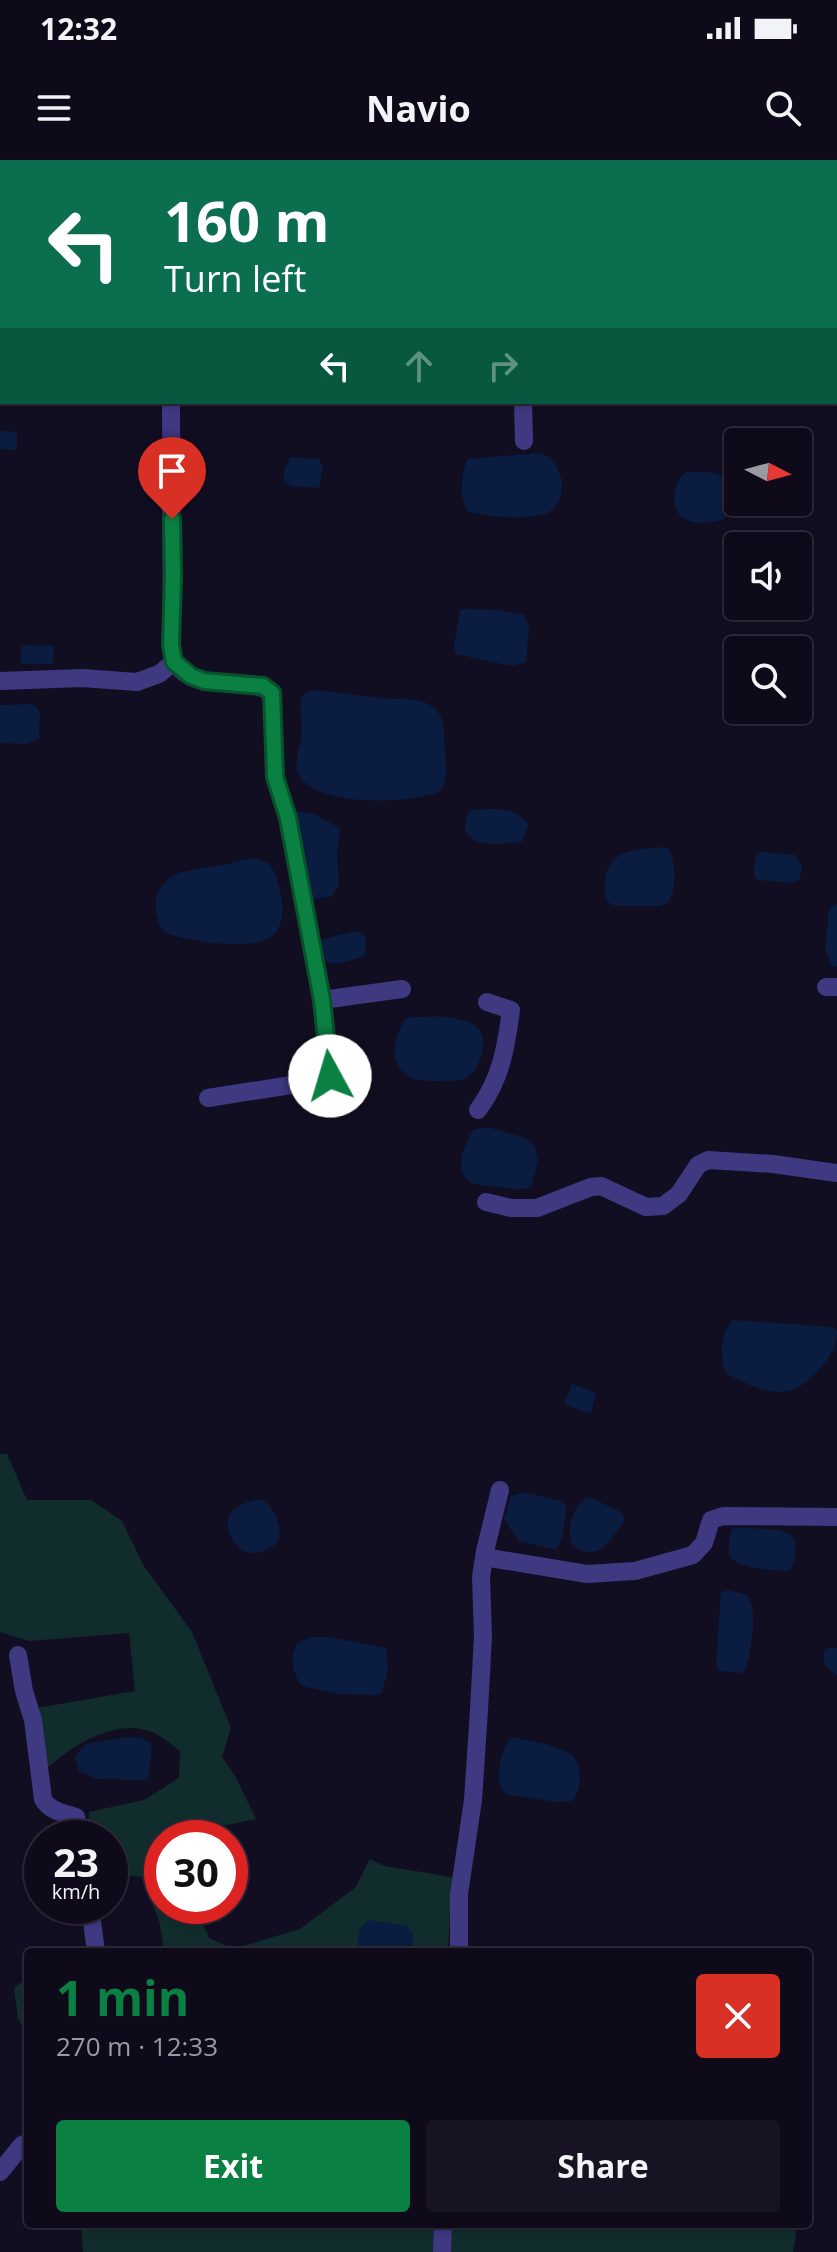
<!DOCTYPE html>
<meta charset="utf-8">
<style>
body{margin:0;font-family:"Open Sans",sans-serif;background:#171323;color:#f1f3f6;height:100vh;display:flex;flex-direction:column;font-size:30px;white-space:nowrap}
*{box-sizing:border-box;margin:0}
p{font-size:26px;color:#9b9aa2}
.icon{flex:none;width:44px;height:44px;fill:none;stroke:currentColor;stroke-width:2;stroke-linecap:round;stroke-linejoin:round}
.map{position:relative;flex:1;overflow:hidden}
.drawer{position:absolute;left:24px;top:1788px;width:788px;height:280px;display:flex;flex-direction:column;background:#0e0a1a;border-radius:8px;box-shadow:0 2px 6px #0004,0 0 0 2px #2e2b39}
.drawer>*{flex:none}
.hud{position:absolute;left:0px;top:0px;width:838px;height:244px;box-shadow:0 2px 6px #0004,0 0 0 2px #2e2b39;background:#0b6e4f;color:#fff;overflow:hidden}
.needle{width:52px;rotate:96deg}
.tools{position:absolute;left:724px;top:268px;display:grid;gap:16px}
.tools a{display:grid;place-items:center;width:88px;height:88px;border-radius:8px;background:#0e0a1a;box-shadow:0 2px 6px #0004,0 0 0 2px #2e2b39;font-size:40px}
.speed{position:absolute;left:24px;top:1660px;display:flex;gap:16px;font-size:40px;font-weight:700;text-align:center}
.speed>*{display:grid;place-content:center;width:104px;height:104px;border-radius:50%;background:#0e0a1a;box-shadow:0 2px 6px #0004,0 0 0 2px #2e2b39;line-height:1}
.speed small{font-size:20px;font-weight:400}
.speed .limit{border:12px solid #d22;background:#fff;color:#111}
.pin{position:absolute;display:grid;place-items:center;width:68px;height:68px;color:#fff;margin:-82px -34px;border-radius:50% 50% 50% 0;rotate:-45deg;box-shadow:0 0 8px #0007}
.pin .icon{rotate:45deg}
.me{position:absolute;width:88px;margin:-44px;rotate:354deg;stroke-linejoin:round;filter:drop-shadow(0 0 6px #0008)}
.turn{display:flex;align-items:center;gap:28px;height:168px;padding:0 32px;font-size:36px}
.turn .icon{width:104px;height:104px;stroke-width:2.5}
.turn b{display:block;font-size:56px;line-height:68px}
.lanes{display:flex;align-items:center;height:76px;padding:0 32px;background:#0003;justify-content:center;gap:40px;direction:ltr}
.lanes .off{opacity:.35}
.round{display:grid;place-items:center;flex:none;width:84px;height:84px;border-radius:8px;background:#171323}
.overview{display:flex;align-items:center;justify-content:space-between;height:136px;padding:0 32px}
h1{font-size:48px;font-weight:700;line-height:60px;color:#0b8043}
.action{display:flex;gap:16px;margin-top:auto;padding:16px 32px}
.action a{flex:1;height:92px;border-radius:8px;background:#0b8043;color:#fff;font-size:32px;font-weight:700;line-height:92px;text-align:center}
.action a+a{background:#171323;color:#f1f3f6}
.status{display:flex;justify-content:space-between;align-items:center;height:56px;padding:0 40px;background:#0e0a1a;direction:ltr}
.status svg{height:22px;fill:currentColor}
header{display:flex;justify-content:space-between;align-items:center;height:104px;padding:0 32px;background:#0e0a1a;font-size:36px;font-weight:700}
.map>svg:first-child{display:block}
</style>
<div class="status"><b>12:32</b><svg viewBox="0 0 49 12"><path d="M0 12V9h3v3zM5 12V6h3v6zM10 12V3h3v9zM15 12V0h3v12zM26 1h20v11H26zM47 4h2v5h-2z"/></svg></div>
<header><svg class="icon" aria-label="menu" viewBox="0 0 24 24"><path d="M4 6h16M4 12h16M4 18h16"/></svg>Navio<svg class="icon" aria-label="search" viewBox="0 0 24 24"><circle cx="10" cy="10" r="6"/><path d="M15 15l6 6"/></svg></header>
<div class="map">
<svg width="837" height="2092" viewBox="0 0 837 2092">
<rect width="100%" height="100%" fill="#120e22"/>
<path fill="#112c2c" d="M0,1294H7L27,1340H91L122,1361L144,1406L192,1472L231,1568L222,1597L235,1616L256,1659L202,1670L196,1678H162V1746H195L209,1778L233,1789L300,1769L356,1727L370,1699L384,1706L452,1717L448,1792H164L160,1764L142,1717L110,1714V1678H87L89,1652L144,1640L179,1618L180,1591C172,1585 163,1577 154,1573C117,1556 71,1586 45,1610L37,1548L135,1531L129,1473L29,1481L0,1472Z
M28,1817V1879L18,1858L14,1828Z
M81,2064H793L796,2074L793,2092H83Z"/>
<path fill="#0a1c3f" d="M0,271L17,272V290L0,289Z
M540,293C562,300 570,333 552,350C540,362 483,357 467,351C459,334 461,317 467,299Z
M290,297L319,299L323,306L319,328L291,326L285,322L283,314Z
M687,312H708L728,318C738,330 740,343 729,356C717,364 689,367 679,354C670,342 675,318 687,312Z
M465,449L498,450L524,455L529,468L526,502L511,506L456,494L454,486L459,455L460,450Z
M21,485L54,486L53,504H21Z
M310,530C333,531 355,535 378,538C397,541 424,534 438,552C445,561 444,577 445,589C446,603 449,620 440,631C412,645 307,648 297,610C294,600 302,584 302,573C302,560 299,548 301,536Z
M30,544L36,546L40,554L39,579L26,584L0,583V545Z
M473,650C493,649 516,645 528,665L523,681C508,684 466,689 465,667C465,659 466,654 473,650Z
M298,651L314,654L340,668L337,693L339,726L332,736L309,740L306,697L293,654Z
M661,687L669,689C675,700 676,726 671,737C669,743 665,744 660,746H616L607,742C604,733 604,725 606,715C613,688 638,690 661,687Z
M760,692L795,695L802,705L800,718L794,723L757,720C752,712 754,704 756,695Z
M254,698L269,703C277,715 281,730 282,744C283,757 281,771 269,778C248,791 186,781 164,772C158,762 154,753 156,742C159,709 197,709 223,705C233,703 243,699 254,698Z
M837,744V807L831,805L825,789L829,749Z
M355,771L362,773L366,779L365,796C344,802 315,815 321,780Z
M406,858C425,856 457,854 474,865C491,875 482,909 466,918C456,923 440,921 429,921C415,920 405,918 398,905C391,889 397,871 406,858Z
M488,967L525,978L535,986L538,1000L531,1027C521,1031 510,1028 499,1027C491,1026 480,1026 473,1023C451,1013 465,984 473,970Z
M733,1160L833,1167L837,1171C837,1186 832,1193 823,1205C791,1245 766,1234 725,1213C721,1194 719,1175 733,1160Z
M572,1224L596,1233L591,1254L564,1244Z
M525,1332L561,1341L567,1347L562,1379L556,1390L519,1381L504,1360L511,1336Z
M589,1337L619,1351L626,1360C608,1380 603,1403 572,1386C567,1369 571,1345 589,1337Z
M260,1339C273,1343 285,1370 277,1382C269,1393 245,1398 237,1386C217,1359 230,1345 260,1339Z
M734,1367L780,1370L792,1376C798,1387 796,1399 790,1410C778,1412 734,1408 730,1396C727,1389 730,1377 731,1370Z
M728,1430L747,1435C759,1449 751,1495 744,1512L741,1513L720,1511L716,1504L721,1433Z
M313,1477H329L386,1488L388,1509L382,1533L379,1535L338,1534L302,1526C292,1514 289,1495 299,1482Z
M830,1488H837V1515C825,1507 821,1504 825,1490Z
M127,1577L142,1578L152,1585L149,1615L146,1620L97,1619L79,1611L75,1597L86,1584Z
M512,1577L547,1584L573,1595C582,1610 583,1626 572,1641L556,1642L507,1634C503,1630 501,1628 499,1622C497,1611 503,1584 512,1577Z
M368,1760L407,1766L414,1777L411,1792H357L359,1770Z"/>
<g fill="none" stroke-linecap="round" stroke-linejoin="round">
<path stroke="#3e3981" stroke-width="18" d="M513,0V2
M836,203H837
M171,242L172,497C190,538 244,513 272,533L275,617L288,658L322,840L330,916L310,922L208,938
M523,242L524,281
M0,521L82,518L137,522L159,514L174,502
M826,827H837
M322,840L402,829
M478,950C501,919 506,888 511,850L487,842
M486,1042L511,1048H537L591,1027L601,1026L646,1047L663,1046L679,1034L698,1005L708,1000L773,1004L837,1013
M484,1397L587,1414L635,1411L693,1395L704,1383L711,1360L723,1356L837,1357
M18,1495L24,1531L33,1560L43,1639C49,1651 64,1653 76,1657L81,1678
M90,1746L96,1792
M459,1792V1734L473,1640L479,1550L483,1476L481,1417L485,1391L500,1330
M0,2012L22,1985L28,1982
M442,2092L443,2064"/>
<path stroke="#c358fd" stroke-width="20" d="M149,2L156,0
M0,37H2"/>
</g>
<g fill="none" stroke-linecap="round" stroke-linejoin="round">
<defs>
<path id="route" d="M172,359L173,416L171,485L174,502L191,516L204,521L263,526L272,533L275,617L288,658L322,840L330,916"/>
</defs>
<use href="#route" stroke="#07532c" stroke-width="20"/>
<use href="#route" stroke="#0b8043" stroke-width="14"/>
</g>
</svg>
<div class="tools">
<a><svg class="needle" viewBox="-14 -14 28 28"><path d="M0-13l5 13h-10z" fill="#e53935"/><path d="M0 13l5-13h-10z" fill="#9b9aa2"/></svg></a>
<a><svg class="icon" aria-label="sound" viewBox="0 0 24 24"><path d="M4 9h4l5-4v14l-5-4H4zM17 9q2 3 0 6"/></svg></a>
<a><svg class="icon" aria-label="search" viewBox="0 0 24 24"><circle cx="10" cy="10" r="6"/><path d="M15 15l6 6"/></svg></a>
</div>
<div class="speed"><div>23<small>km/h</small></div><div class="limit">30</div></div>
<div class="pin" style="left:172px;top:359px;background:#d93025"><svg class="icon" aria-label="arrive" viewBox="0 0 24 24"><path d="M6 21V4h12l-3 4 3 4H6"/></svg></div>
<svg class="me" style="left:330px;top:916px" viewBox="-20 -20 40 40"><circle r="19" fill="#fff"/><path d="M0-13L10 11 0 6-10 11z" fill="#0b8043"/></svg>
<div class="hud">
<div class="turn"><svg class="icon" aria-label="left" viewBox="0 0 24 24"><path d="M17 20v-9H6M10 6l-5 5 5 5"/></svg><div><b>160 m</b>Turn left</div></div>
<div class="lanes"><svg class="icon" aria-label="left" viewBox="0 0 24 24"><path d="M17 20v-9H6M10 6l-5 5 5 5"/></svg><svg class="icon off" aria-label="ahead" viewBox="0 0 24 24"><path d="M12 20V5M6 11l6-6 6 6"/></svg><svg class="icon off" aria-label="right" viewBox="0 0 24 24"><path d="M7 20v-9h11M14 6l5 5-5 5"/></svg></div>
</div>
<section class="drawer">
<div class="overview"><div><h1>1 min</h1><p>270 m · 12:33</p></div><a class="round" style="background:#d93025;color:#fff"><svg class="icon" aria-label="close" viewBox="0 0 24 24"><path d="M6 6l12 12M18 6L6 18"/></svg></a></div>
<div class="action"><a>Exit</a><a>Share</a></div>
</section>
</div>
